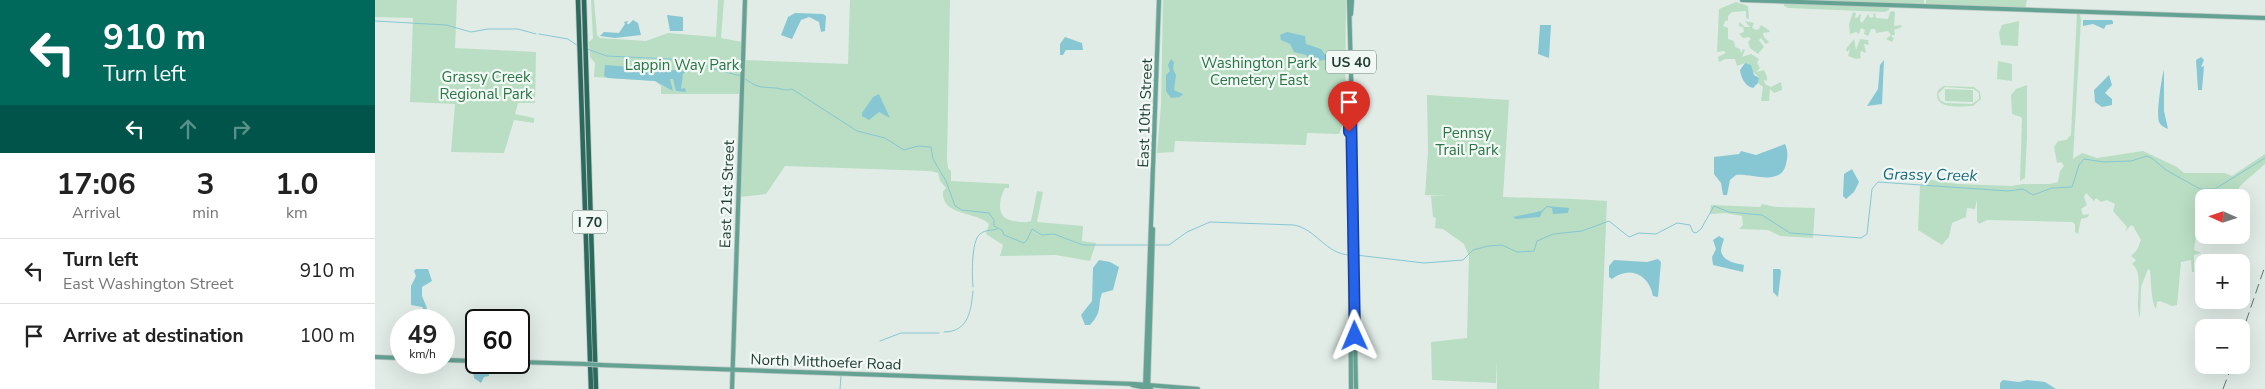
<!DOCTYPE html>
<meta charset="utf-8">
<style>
body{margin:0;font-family:"Nunito Sans",sans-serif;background:#f2f2f2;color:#222;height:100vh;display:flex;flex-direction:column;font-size:19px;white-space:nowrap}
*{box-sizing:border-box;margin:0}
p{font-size:16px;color:#767676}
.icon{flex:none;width:28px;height:28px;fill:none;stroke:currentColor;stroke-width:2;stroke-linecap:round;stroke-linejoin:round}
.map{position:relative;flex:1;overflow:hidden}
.details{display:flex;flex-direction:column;background:#fff;width:375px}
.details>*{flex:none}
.hud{background:#00695c;color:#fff;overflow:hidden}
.needle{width:32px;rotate:273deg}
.fabs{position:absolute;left:1820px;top:189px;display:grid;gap:10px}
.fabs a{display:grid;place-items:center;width:55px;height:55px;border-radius:10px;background:#fff;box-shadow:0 5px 20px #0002;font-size:25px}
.speed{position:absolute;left:15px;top:309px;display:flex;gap:10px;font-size:25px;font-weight:700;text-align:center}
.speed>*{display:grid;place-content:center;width:65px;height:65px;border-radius:50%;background:#fff;box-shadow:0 5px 20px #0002;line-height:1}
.speed small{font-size:12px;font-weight:400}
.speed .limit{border:2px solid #111;border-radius:8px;background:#fff;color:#111}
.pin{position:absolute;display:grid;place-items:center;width:42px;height:42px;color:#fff;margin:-51px -21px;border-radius:50% 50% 50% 0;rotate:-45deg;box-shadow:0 0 5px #0007}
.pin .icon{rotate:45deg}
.me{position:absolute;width:55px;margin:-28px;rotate:359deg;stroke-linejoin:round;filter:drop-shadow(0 0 4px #0008)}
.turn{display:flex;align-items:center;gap:18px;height:105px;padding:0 20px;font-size:22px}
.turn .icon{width:65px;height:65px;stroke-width:2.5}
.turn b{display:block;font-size:35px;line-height:42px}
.lanes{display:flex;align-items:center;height:48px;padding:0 20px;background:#0003;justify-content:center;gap:25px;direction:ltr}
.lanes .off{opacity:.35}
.eta{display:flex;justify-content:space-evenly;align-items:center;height:85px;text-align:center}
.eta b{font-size:30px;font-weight:700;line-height:35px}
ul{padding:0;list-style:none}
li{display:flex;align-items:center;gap:15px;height:65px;padding:0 20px;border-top:1px solid #e0e0e0}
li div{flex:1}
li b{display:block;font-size:19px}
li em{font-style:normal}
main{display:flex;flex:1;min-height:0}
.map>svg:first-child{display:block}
</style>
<main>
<section class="details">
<div class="hud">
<div class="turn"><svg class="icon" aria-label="left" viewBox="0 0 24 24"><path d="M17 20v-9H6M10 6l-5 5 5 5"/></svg><div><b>910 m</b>Turn left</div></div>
<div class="lanes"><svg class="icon" aria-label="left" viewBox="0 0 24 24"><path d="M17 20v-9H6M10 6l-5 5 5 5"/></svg><svg class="icon off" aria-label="ahead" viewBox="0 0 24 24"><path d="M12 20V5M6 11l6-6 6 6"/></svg><svg class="icon off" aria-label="right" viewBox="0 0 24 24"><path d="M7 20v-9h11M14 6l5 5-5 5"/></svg></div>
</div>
<div class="eta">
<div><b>17:06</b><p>Arrival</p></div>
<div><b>3</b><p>min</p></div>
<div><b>1.0</b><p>km</p></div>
</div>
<ul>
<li><svg class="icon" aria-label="left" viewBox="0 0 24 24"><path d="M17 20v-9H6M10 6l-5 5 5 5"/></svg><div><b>Turn left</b><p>East Washington Street</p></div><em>910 m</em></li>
<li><svg class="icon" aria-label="arrive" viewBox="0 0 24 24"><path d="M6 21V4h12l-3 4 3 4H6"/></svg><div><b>Arrive at destination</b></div><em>100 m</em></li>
</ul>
</section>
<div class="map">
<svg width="1890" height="389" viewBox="0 0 1890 389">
<rect width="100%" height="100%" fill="#e1ece7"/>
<path fill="#b9dec3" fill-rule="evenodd" d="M0,0H82L80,48L161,52L160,103H143L140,114L159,118V123L139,120L129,153L76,152L80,104L35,102L38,18L0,17Z
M216,0H219L222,35L225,38L271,41L293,33L341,37L343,0H349L346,38L367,42L364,94H286V86L280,81L219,77L220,63L215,57L214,42L218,38Z
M475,0H575L572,160L573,168L576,171V181L634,184V188H630C623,201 621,220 640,221C646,222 651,223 656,221L662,191L668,192L662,222L708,226L707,241L721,243L715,261L681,255L625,256L628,245L611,234L614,224C601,211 566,217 568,191L571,188L565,181L563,173L555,171L410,166L391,194L365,197L370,60L473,64Z
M788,0H971L970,118L964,134L932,133L931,145L800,141L799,152L782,153L786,105Z
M1445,0H1549V6L1445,2Z
M1551,0H1652L1650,9L1551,5Z
M1409,1L1515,6L1514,10L1510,12L1413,8L1409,6Z
M1361,2L1373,6L1374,19L1371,18V11L1357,12L1353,16V21L1351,20L1348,26L1353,28V39L1359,41L1360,47L1365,49L1366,53L1368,49L1370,50L1367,57L1376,54L1384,59L1382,63L1385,68L1381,72L1389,70L1392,77V81L1389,80L1390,84L1396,87L1406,82L1407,90L1399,93L1395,89L1394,101H1386L1388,87L1383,83L1384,78L1370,63L1362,66L1360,59H1350L1344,62L1343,57L1351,53L1349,51L1342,52L1344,9Z
M1517,11L1520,12L1519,26L1526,25L1527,27L1519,30L1520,35H1517V37L1519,38L1517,42L1511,39L1516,35L1513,31L1501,33L1500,29H1496L1493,36L1489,34L1490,30L1486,28L1484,34L1481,32L1475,34L1474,24L1478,12L1481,13L1480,18H1482L1486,13L1485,21L1487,23L1493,14L1495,18L1499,17L1498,14L1500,13L1501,18L1513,19L1515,12Z
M1702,13L1705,14L1706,20L1698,159L1707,153L1722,158L1768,151L1802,167L1809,173H1850L1857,176L1890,154V164L1866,185L1858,197L1829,198V235L1821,236L1819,250L1826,253L1819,255V272H1817L1816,260L1806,262L1802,305L1797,306L1785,301L1782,302L1781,309C1776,302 1776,279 1775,270L1773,269L1766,287L1765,318C1759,303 1770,273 1757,264L1761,260L1756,256L1762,250L1766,240L1758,226L1756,225L1750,232L1752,227L1738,211L1740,204L1732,200L1726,202L1721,198L1719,201L1711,193L1709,197L1712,205L1706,209L1708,215L1714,214L1713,217L1706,219L1703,234L1700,232V224L1697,222L1612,220L1604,224L1602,221V200L1600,209L1592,208L1591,217L1577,223L1574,237L1567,245L1543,230L1545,186L1551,179L1583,184L1637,186L1648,184H1674L1683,182L1685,171L1689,166L1686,162L1682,163L1679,147L1683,141L1691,140L1696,135Z
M1370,21L1379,23L1377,28L1381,30L1384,29L1386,25L1394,30L1395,32L1388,33L1389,37L1394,42L1391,44L1386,38L1384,40L1389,47L1383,54L1375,48L1373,42L1376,39L1374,37L1368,38L1364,34L1369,32L1368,27L1364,26V22L1370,27H1375Z
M1644,21L1643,46L1626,45L1624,33L1627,25Z
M1479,39L1481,50L1485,39L1493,40L1494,45L1489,44L1491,53L1486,51L1485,54L1486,58L1481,59L1473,56L1475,49L1472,52L1471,49Z
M1623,61L1637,64V81L1622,79Z
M1652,85V136L1650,178L1645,181L1647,119L1646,117L1637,114L1636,95L1641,89Z
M1569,86L1599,87L1605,92L1606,99L1598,106C1588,106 1562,110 1562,95C1562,90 1565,88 1569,86ZM1570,87L1599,89L1604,93V99L1597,104L1570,103L1565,100L1563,94Z
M1570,89L1598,90V102L1570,101Z
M1052,95L1134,100L1128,197L1199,199L1232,201L1224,389H1122V361L1121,383L1057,380L1056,342L1092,338L1094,256L1089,244L1068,229L1060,228L1061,218L1058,217L1056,196H1072L1050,195L1053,152Z
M1387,204L1401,207L1440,208L1438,238L1405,236L1393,230L1364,229L1368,225L1367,216L1350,213L1335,214L1336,205L1385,207Z"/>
<path fill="#87c7d3" d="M420,13L448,14L451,16L450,31L446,32L444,22L434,17L426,20L417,39L406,35L413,17Z
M292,15L308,17V31H295Z
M258,20L263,23L266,35L240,38L225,36L229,32L244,33L250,24L249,22L253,21L252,24H254Z
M1708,20H1737L1738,22V24L1731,25L1729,29L1718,24L1708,26Z
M1165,25H1176L1174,58L1163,54Z
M912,32L930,36L931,44L946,49L951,56L956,57V59L935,62L931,55L919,52L915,44L906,40L905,35Z
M690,37L707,43L708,50H691L688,55H685V44Z
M1826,57L1829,60L1826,67L1829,66L1827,90H1823L1821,60Z
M796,59L799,62L798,69L801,75L799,90L808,94L805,97L796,98L791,91V75L795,71L793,65Z
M1509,60L1507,104L1492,106L1503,89L1505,65Z
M1370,63L1376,65L1379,75L1384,78L1383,83L1378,88C1370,86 1366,78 1365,70Z
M230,65L312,71L308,74L306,89L310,88L311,92L301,91L298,79H295L298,91L280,81L233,78L229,76Z
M1789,70V111L1793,129C1789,127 1786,126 1784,122C1781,114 1787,75 1789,70Z
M1734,75L1737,85L1730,93L1737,99V105L1727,107L1720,102L1719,90Z
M504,94L515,118L504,112L494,120L487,116V113L498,97Z
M1410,144C1413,150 1413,157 1411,164C1406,187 1377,173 1361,175L1355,180L1352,195H1348L1346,183L1339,174V157L1364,154L1366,151L1381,155Z
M1477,169L1484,182L1479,192L1471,199L1468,196L1469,174Z
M1172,206L1194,208L1193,213L1178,214L1177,208L1172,207L1167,212L1165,217L1141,219L1138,217L1166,211Z
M1344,236L1349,239C1348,243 1346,247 1346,251C1348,262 1361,263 1369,265L1368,272L1338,265L1337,257L1341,249L1338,240Z
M1283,259L1286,262L1283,297L1278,296C1274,275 1256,265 1237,279L1234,277V266L1239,260L1272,262Z
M724,260L735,262L744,267L738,290L727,293C722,307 728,311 715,325H710L706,315L717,301L718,268Z
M41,269H53L57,281L47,287V296L52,308L50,311L47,307L36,305V286L41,276L39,271Z
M1398,269H1405L1406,272L1403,297L1398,292Z
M101,367H110L113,369L114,376L109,377L106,383L99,378L98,371Z
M1628,380L1644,382L1652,380L1670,382L1681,389H1625V383Z"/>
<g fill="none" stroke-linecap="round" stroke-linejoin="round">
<path stroke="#87c7d3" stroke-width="1" d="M0,21L71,25L96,32L113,29H143L161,34
M164,34L193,39L203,46
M212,49L232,56L317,60L342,70L366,76
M369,78C383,88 384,87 401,88C407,89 410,91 417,89L482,131L510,138L529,150L543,146L556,147L558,159L571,181L580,206L587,210L614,213L619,220V226L627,230L629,235L649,243L652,240L657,229L667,235L679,234L708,245H774
M778,245H794L812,232L835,222L919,225C941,229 951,254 974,255
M981,255L1049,263L1088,260L1098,250L1113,246L1127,245L1142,252L1159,251L1162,241L1178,234L1207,231L1234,221L1254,237L1264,233L1281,234L1302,223L1315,225L1318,232L1321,233L1326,229L1339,206L1354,212L1387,215L1415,233L1486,238L1492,234L1497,189L1503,182L1633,191L1648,189L1658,195L1677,188L1697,187L1704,165L1709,159L1729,162L1756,161L1772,156L1778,159L1791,170L1825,189H1840L1890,158
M598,287C597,276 596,241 605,234C611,229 618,231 622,229
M569,332C594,332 596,310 598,291
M505,341L526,333H564
M465,389L466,376"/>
<defs>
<path id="major" d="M974,0L978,148L975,192L976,389
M1367,0L1890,18
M976,14L977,0
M976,108L974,110V148L976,150
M977,187L981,389
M0,357L26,358
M69,360L101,361
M144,362L210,364
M226,365L760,384L823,389
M757,385L776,389
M357,389L370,0
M770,389L784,0
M773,389L778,229"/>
<path id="highway" d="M203,0L216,389
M209,0L221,389"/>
</defs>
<use href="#major" stroke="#c1c9c7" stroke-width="5.5"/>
<use href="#highway" stroke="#c1c9c7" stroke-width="6"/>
<use href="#major" stroke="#64a393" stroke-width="4"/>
<use href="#highway" stroke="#2c6a5e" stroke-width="4.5"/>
<path stroke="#5b7971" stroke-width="1" stroke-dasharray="10 5" stroke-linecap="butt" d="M1866,336L1890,266
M1848,389L1857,365"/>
<defs>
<path id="major-bridge" d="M210,364L226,365"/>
</defs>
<use href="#major-bridge" stroke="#c1c9c7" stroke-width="5.5" stroke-linecap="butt"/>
<use href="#major-bridge" stroke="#64a393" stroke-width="4"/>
</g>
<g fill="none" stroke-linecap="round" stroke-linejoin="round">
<defs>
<path id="route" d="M974,132V110L976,108L980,336"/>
</defs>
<use href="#route" stroke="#184099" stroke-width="12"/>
<use href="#route" stroke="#2563eb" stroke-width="9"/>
</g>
<g text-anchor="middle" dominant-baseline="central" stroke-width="4.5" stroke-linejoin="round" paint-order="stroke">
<g fill="#f2f9f5" stroke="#60756f" stroke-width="1">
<rect x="951" y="50.5" width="50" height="23" rx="4"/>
<rect x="197.5" y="210.5" width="35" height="23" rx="4"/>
</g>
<g font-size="14" font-weight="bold" fill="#213d36">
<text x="976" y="62">US 40</text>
<text x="215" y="222">I 70</text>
</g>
<g font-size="15" fill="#2a7547" stroke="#f2f9f5">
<text x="884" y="63">Washington Park<tspan x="884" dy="17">Cemetery East</tspan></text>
<text x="307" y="65">Lappin Way Park</text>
<text x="111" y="77">Grassy Creek<tspan x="111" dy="17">Regional Park</tspan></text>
<text x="1092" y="133">Pennsy<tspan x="1092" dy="17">Trail Park</tspan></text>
</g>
<g font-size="15" fill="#213d36" stroke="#f2f9f5">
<text transform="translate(770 113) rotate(-88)">East 10th Street</text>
<text transform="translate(352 194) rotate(-88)">East 21st Street</text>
<text transform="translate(451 362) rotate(2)">North Mitthoefer Road</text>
</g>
<g font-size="16" font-style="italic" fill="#196a7b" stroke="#f2f9f5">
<text transform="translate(1555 175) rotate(1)">Grassy Creek</text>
</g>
</g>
</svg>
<div class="fabs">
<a><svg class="needle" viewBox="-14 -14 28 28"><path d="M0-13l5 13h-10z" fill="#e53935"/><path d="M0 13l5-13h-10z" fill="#767676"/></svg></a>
<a>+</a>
<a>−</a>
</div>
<div class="speed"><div>49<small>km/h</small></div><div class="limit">60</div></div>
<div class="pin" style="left:974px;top:132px;background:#d93025"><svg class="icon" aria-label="arrive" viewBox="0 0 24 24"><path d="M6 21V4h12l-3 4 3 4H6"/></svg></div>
<svg class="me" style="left:980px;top:336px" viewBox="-20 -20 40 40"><path d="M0-17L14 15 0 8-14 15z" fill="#2563eb" stroke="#fff" stroke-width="4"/></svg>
</div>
</main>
